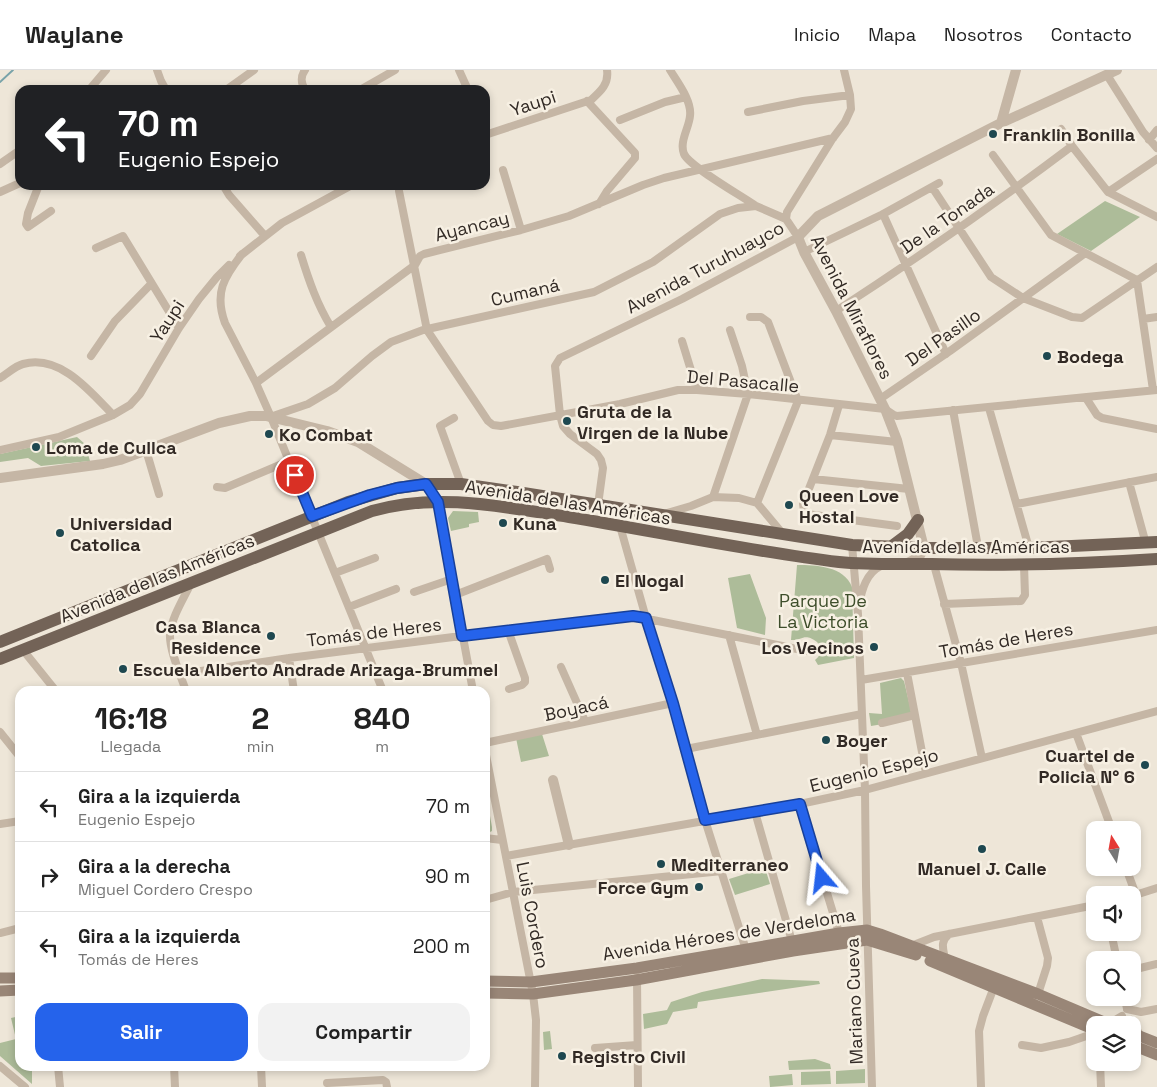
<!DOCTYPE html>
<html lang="es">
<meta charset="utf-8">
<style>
body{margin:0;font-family:"Space Grotesk",sans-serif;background:#f2f2f2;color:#222;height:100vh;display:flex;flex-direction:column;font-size:19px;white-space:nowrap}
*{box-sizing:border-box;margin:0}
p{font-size:16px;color:#767676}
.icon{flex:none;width:28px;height:28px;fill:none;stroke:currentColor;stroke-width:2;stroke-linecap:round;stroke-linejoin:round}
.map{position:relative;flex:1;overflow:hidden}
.panel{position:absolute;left:15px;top:616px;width:475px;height:385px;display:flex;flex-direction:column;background:#fff;border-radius:15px;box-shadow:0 2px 8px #0003}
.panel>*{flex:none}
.banner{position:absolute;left:15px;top:15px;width:475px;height:105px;border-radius:15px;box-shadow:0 2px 8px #0003;background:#202124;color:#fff;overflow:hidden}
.needle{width:32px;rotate:349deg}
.buttons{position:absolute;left:1086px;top:751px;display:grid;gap:10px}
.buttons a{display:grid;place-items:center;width:55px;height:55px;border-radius:10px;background:#fff;box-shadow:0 2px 8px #0003;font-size:25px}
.pin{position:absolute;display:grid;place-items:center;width:42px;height:42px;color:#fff;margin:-21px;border:2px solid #fff;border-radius:50%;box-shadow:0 1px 5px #0007}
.me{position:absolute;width:55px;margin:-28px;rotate:343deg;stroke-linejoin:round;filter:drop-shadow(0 0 4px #0008)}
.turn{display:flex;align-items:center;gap:18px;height:105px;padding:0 20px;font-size:22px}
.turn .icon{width:65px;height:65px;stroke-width:2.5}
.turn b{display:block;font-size:35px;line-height:42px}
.eta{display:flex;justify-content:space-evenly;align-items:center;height:85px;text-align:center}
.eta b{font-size:30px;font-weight:700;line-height:35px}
.button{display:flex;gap:10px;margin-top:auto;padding:10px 20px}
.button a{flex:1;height:58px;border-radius:15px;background:#2563eb;color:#fff;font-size:20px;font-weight:700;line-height:58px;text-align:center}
.button a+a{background:#f2f2f2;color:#222}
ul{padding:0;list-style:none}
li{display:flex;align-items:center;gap:15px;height:70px;padding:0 20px;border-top:1px solid #e0e0e0}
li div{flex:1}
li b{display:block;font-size:19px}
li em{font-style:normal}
header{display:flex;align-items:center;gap:30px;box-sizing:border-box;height:70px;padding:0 25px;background:#fff;border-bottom:1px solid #e0e0e0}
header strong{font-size:24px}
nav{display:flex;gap:28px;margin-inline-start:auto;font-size:18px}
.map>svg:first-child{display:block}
</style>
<header>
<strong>Waylane</strong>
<nav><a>Inicio</a><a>Mapa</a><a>Nosotros</a><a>Contacto</a></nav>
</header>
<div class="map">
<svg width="1157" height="1017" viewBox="0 0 1157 1017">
<rect width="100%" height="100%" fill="#eee6d8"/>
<path fill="#adbc99" d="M1105,131L1140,147L1091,181L1057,164Z
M77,367L85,374L90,391L41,396L28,388L0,392V384Z
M453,441L478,442L479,452L469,454V457L451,461L448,448Z
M797,495C816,495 844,496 852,517L854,588L818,595L815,590C822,585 822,578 817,572C804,562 802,571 791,570Z
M750,504L766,548L765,565L737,558L728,508Z
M901,608L904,611L913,649L871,656L869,643L882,644L880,613Z
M542,664L549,686L521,692L516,668Z
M485,718L492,757V761L488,763L485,762Z
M765,798L770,814L735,825L729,809Z
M762,909L819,911L820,914L698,932L697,938L673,942L667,954L644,959L643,944L667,940L671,932L702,922Z
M20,946V996H32V1014L0,986V973L16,969L11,948Z
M550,961L552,979L544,980L543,962Z
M815,989L830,994L831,999L789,1000L788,991Z
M865,999V1013L836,1014V1001Z
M830,1001L831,1014L801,1015V1002Z
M792,1004L793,1015L770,1017L769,1006Z"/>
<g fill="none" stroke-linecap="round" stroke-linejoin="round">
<path stroke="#79a3a9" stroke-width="2" d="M0,12L13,0"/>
<path stroke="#c5b6a5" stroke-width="8" d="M157,0L161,11L166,20
M459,0L468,20
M670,0C678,13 692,31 690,46C689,58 679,72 684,84C690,97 742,126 756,136
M1107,5L1143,62L1157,78
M89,20L106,0
M226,20L254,0
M305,20C301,13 300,7 305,0
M360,20L395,0
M587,31L635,83V88L607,121L599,134
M748,42L803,31L850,25
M620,50L665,32L686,27
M1061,59L1072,76L1108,122L1157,147
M485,65L591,30C601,21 609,14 607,0
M1149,70L1157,60
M993,85L1051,165L1137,210L1153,320
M0,94L20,80
M503,100L521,160
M39,115L28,143L26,154L28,157L51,141
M223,115L229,125L265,166
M932,117L991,207L1023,228L1072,247L1082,248L1157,197
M399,121L427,260L488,351L493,355L501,356L620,334L678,320H697L748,324L885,339L894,345L897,346L1157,320
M0,122L20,113
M1108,122L1157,89
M883,144L946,284
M96,178L123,166L179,258
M804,182L883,144L939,113
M242,184C224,207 214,223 225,253L256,313L271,347L383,621
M301,185C309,211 317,234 331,257
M240,186L282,153L352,115
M836,241C916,189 995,134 1072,76
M750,247H761L768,252L798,331L757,433
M1143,249L1157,247
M682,271L697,320
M91,286L115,251L151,214
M0,308C7,304 15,296 23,294C60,284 90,321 113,345
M256,313L415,195L420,186L424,184L521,160L569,146L643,115L664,108L833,68
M1086,328L1097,345L1102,348L1157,359
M880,329L950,281L1084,184
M839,335L830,365L803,434L804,441L807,444L897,456
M989,338L1029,478
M953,340L978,477
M273,346L308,334L335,318L372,286L391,272L423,260L594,222L653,192L720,144L738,138L756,136L786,149
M454,348L440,356L461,414
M830,365L897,372
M0,380L59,367L113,345L130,335L140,324L179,258L199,229L217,207L229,195
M146,380L159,424
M813,409L909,419
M1129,412L1146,474
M426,414L438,432L473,621
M217,417L225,418L289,391
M713,427L748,324L742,296L730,260
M757,433L783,464
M1017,434L1157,407
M598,435L603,398L601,390L597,384L570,364L563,356L560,345L555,296L560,288L682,229L798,167L786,149L787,142L833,68L845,52L851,39L850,25L844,0
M667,443L691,436L713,427L739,428L757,433
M620,456L646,548L673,633L705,750L747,883
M852,475L858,544L865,720L866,816L872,1017
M934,495L961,593L982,688
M335,503L375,488
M414,522L452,509
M455,525L547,489L550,499
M859,534C862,520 866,503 881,496
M944,534L1021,531L1025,525L1024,495
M349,537L396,519
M508,560L525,608V612L522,615L509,619
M729,565L757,665
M23,580L56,621
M289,588L294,621
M561,597L585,651
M907,603L926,703
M181,604L289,588L508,560L633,546L807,581
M861,610L1157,560
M186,621C181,606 169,580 170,564C172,546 184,528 191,513
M882,653L915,645
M0,662L20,687
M1076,663L1112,760
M485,673L673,633
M686,679L862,644
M485,680L533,924L536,950L535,1017
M800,734L840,866
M755,742L793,875
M0,754L20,751
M485,768L502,770
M506,786L800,734L865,720L1157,641
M1126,798L1136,825
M1132,826L1157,818
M485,830L513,822L722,801
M1037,847L1048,888L1047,896L1038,924
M1111,862L1117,890
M0,863L20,858
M911,878V876L934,867L1095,835
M945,889C943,878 940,872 949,864
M1132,900L1157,894
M637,907L638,1017
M1125,928L1127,939
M1127,939L1141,942L1157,939
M1131,950L1140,965
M1107,955L1122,946
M1022,975L1041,978L1069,972L1095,963
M595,978L637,975
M1100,992L1101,1017
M0,996L25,1017
M58,996L60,1017
M174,996L175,1017
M261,996L262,1017
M327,1013L383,1010L386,1012L387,1017
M981,1017L979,961L983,946L994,917"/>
<path stroke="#c5b6a5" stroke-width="10" d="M1001,53L1016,0
M0,408L103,394L120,390L219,353L250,346H266L327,361L358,372L426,414
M906,494L919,487L924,478L897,370L885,339L836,241L804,182L798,167L818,146L1001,53L1117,0
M553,710L569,775"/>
<path stroke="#998677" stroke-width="11" d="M930,891L1095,960
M0,908H20
M485,911L531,912L637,898L839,863L867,860L880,864L1038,924L1111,955
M0,921L20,920
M485,923L533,924L636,910L793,881L867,870L916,885
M1132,963L1157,973
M1132,975L1157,985"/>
<path stroke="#736357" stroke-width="12" d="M892,476L908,464L918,450
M0,572L348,432L397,418L426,414H461L517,422L852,475L924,478H1029L1157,472
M0,589L372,441C438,422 503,437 569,447C659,462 749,481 839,492C869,495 900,494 931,494C1006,496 1081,494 1157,489"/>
</g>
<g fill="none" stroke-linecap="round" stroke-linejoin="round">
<defs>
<path id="route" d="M295,405L312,446L370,425L397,418L426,414L438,432L462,566L633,546L646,548L673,633L705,750L800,734L822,808"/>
</defs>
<use href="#route" stroke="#184099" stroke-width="12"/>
<use href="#route" stroke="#2563eb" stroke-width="9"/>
</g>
<g fill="#1e4850" stroke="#f7f0e3" stroke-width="2">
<circle cx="993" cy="64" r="5"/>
<circle cx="1047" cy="286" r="5"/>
<circle cx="567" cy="351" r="5"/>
<circle cx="269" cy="364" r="5"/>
<circle cx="36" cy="377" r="5"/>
<circle cx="789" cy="435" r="5"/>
<circle cx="503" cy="453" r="5"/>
<circle cx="60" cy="463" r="5"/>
<circle cx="605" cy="510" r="5"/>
<circle cx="271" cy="566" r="5"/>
<circle cx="874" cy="577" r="5"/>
<circle cx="123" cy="599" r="5"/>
<circle cx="826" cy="670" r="5"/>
<circle cx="1145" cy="695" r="5"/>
<circle cx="982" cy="779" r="5"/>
<circle cx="661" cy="794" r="5"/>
<circle cx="699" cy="817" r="5"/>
<circle cx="562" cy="986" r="5"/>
</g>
<g text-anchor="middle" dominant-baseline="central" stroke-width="5" stroke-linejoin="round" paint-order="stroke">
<g font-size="18" fill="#322a25" stroke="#f7f0e3">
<text transform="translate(533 33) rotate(-18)">Yaupi</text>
<text transform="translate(947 148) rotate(-35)">De la Tonada</text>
<text transform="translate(472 156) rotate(-14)">Ayancay</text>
<text transform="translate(705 197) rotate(-28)">Avenida Turuhuayco</text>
<text transform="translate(525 222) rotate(-13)">Cumaná</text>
<text transform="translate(852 237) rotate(63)">Avenida Miraflores</text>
<text transform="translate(167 251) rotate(-57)">Yaupi</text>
<text transform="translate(943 267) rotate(-35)">Del Pasillo</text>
<text transform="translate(743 311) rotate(5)">Del Pasacalle</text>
<text transform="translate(568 432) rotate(9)">Avenida de las Américas</text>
<text x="966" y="476">Avenida de las Américas</text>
<text transform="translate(157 508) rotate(-22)">Avenida de las Américas</text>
<text transform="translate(374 562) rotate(-7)">Tomás de Heres</text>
<text transform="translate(1006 570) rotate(-10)">Tomás de Heres</text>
<text transform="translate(576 638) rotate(-12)">Boyacá</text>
<text transform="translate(874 700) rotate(-14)">Eugenio Espejo</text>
<text transform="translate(533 845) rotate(79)">Luis Cordero</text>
<text transform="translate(729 864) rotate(-9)">Avenida Héroes de Verdeloma</text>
<text transform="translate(854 931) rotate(-92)">Mariano Cueva</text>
</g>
<g font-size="18" font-weight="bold" fill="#322a25" stroke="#f7f0e3" text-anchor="start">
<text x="1003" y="64">Franklin Bonilla</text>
<text x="1057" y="286">Bodega</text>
<text x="577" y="341">Gruta de la<tspan x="577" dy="21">Virgen de la Nube</tspan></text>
<text x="279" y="364">Ko Combat</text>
<text x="46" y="377">Loma de Cullca</text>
<text x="799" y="425">Queen Love<tspan x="799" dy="21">Hostal</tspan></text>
<text x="70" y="453">Universidad<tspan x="70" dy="21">Catolica</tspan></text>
<text x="513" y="453">Kuna</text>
<text x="615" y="510">El Nogal</text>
<text x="261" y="556" text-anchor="end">Casa Blanca<tspan x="261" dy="21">Residence</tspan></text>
<text x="864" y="577" text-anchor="end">Los Vecinos</text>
<text x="133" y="599">Escuela Alberto Andrade Arizaga-Brummel</text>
<text x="836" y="670">Boyer</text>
<text x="1135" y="685" text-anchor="end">Cuartel de<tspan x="1135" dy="21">Policia N° 6</tspan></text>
<text x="671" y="794">Mediterraneo</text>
<text x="982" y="798" text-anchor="middle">Manuel J. Calle</text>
<text x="689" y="817" text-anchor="end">Force Gym</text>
<text x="572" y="986">Registro Civil</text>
</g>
<g font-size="18" fill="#3e4e2b" stroke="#f7f0e3">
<text x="823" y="530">Parque De<tspan x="823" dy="21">La Victoria</tspan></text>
</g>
</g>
</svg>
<div class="buttons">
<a><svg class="needle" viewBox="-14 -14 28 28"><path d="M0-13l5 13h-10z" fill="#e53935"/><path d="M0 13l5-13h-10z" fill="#767676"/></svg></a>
<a><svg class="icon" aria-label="sound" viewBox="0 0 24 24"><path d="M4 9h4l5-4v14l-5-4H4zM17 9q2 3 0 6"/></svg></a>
<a><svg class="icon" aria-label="search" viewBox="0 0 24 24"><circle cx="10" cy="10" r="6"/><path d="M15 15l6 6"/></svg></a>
<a><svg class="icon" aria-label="layers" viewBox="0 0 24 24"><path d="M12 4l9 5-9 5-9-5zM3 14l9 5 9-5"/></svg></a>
</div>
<div class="pin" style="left:295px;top:405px;background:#d93025"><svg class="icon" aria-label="arrive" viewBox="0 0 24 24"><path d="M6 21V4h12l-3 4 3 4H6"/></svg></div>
<svg class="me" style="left:822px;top:808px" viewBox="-20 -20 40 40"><path d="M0-17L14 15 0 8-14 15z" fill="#2563eb" stroke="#fff" stroke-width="4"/></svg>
<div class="banner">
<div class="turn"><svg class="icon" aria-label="left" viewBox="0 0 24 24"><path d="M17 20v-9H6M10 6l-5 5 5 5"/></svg><div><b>70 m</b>Eugenio Espejo</div></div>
</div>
<section class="panel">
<div class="eta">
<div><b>16:18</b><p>Llegada</p></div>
<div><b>2</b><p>min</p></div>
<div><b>840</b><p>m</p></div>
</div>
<ul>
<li><svg class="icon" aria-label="left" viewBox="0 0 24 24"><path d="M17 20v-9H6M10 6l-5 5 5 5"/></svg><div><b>Gira a la izquierda</b><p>Eugenio Espejo</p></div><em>70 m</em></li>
<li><svg class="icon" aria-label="right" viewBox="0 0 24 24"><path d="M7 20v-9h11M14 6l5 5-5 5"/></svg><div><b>Gira a la derecha</b><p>Miguel Cordero Crespo</p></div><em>90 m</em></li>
<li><svg class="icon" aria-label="left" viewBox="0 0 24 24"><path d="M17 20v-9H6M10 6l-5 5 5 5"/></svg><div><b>Gira a la izquierda</b><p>Tomás de Heres</p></div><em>200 m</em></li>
</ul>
<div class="button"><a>Salir</a><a>Compartir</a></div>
</section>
</div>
